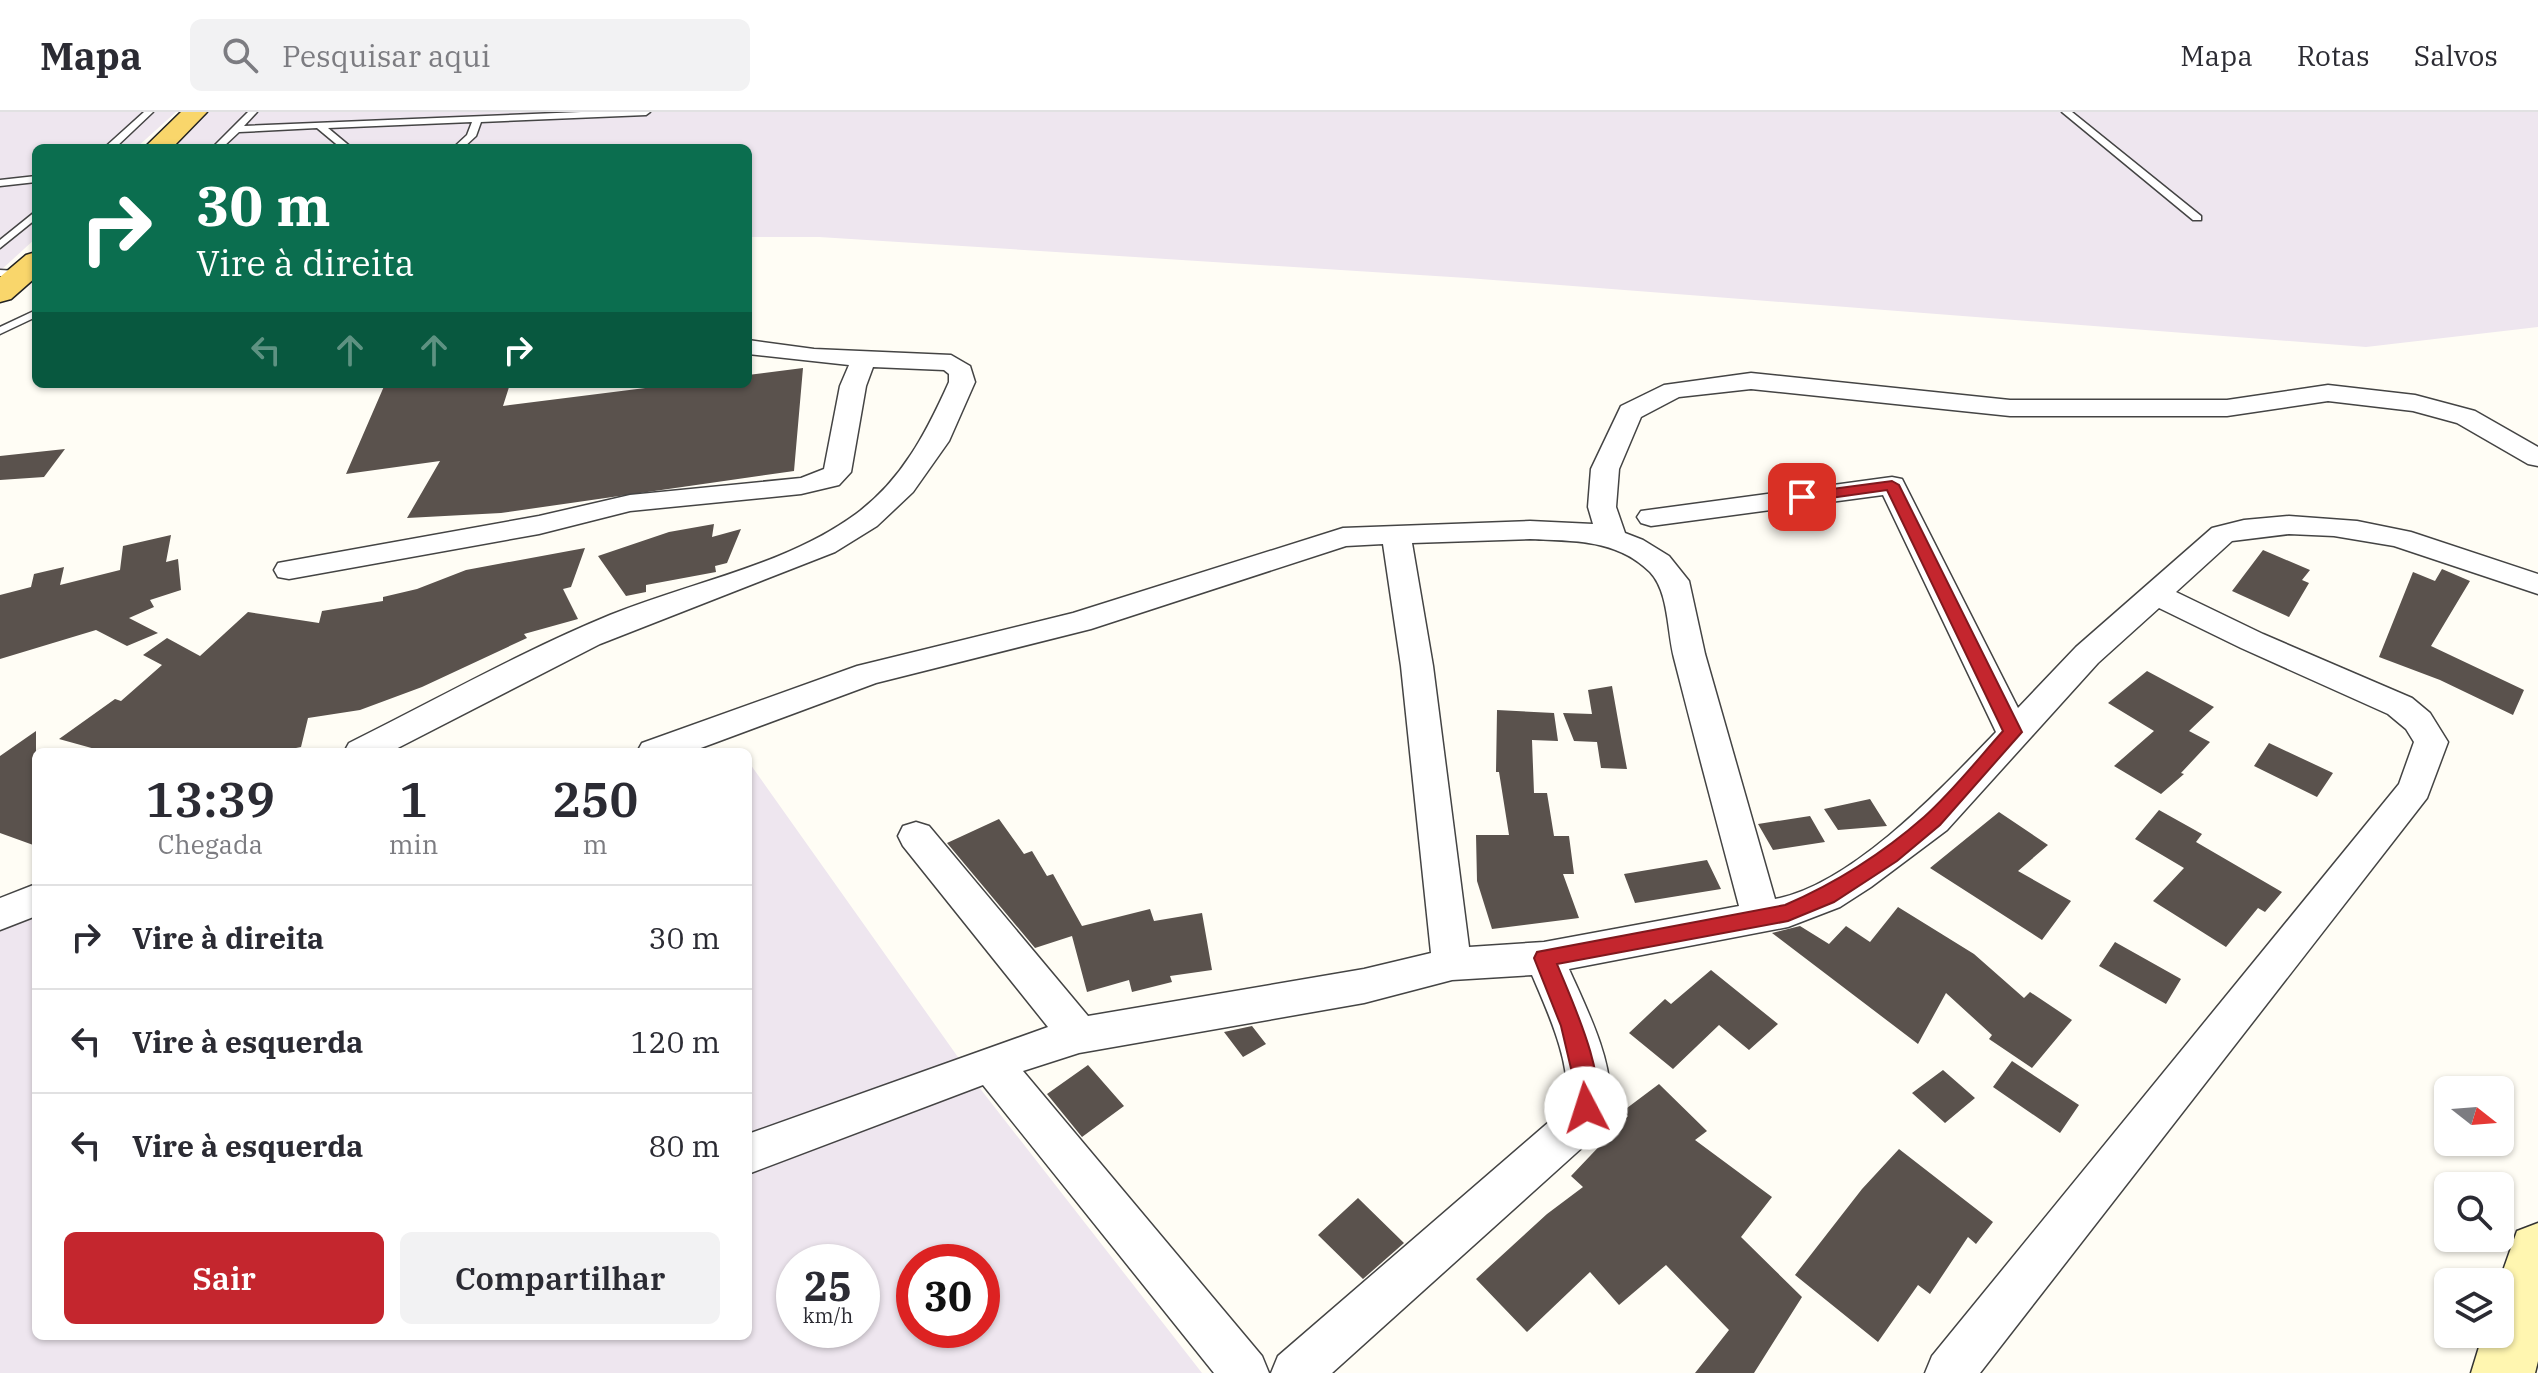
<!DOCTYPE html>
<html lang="pt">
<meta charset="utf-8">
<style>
body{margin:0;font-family:"IBM Plex Serif",serif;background:#f2f2f3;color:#2b2b33;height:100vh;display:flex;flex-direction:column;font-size:30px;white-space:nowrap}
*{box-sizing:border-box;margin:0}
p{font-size:26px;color:#7c7c81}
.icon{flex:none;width:44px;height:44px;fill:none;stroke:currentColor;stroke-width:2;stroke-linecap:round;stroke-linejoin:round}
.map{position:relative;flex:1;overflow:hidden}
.panel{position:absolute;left:32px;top:636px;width:720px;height:592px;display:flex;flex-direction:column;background:#fff;border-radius:12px;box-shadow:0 2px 6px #0004}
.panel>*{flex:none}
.guide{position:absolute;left:32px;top:32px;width:720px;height:244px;border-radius:12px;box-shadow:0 2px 6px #0004;background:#0b6e4f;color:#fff;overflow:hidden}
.needle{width:52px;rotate:107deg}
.fabs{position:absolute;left:2434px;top:964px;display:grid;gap:16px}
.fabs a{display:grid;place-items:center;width:80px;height:80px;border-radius:12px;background:#fff;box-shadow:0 2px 6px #0004;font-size:40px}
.speed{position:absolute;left:776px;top:1132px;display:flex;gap:16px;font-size:40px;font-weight:700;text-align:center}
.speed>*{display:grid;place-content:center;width:104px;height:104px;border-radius:50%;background:#fff;box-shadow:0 2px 6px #0004;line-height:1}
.speed small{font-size:20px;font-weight:400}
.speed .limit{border:12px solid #d22;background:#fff;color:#111}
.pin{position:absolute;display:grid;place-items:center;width:68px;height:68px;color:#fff;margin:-34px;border-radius:16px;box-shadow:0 4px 12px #0006}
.me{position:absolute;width:88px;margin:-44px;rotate:355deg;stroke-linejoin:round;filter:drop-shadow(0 0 6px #0008)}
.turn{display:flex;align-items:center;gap:28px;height:168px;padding:0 32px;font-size:36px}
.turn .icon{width:104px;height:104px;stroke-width:2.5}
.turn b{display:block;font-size:56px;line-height:68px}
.lanes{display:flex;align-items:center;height:76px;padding:0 32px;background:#0003;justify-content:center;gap:40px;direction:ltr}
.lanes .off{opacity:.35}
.eta{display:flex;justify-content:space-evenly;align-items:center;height:136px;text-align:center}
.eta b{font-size:48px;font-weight:600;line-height:56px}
.action{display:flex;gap:16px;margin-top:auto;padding:16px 32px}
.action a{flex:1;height:92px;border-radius:12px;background:#c4262e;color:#fff;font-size:32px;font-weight:600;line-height:92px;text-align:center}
.action a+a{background:#f2f2f3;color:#2b2b33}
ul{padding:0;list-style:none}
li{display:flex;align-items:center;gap:24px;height:104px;padding:0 32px;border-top:2px solid #e1e1e2}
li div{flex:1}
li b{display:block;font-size:30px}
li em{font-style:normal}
header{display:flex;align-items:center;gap:48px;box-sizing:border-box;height:112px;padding:0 40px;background:#fff;border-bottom:2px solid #e1e1e2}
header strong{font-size:38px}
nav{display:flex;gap:44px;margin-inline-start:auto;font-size:28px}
.search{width:560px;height:72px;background:#f2f2f3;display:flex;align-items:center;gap:20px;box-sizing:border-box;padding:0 28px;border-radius:12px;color:#7c7c81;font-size:30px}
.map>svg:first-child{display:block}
</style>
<header>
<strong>Mapa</strong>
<div class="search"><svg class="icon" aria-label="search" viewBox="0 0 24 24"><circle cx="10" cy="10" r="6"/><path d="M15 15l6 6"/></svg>Pesquisar aqui</div>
<nav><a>Mapa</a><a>Rotas</a><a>Salvos</a></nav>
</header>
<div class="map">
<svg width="2538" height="1261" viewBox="0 0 2538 1261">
<rect width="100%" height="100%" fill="#fffdf5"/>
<path fill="#eee6ef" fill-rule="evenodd" d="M0,0H176L136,36H36V126L0,159Z
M195,0H2538V215L2366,235L1467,166L819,125H748V36H157Z
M748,649L982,979L1202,1261H0V797L36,782V1224H748ZM794,1150H862V1218H794ZM914,1150H982V1218H914Z"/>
<path fill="#5a524d" d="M803,256L794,359L501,401L407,406L440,349L346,362L385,272H510L503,294L677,272H748V263Z
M65,337L44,365L0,368V344Z
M714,412L712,425L741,417L727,451L715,454L716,460L646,473V480L626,484L598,444L669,420Z
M171,423L166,450L178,447L181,478L150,488L154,495L129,506L158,521L127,534L96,518L0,547V483L31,475L34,462L64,455L60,473L120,458L123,434Z
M585,436L571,475L563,477L578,507L524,522L527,526L422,575L360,598L308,606L301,635L276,640H106L59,627L115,587L121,589L162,553L143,543L167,526L200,544L248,500L319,511L322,499L383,489V485L417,477L466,458Z
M2263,438L2310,458L2302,468L2309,471L2289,505L2232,479Z
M2442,457L2470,469L2431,534L2524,578L2513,603L2440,568L2379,545L2413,460L2435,469Z
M2147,559L2214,595L2189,619L2210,630L2181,661L2184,662L2161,682L2114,654L2154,619L2108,591Z
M1612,574L1621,625L1627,657L1601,656L1597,630L1574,629L1563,601L1592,602L1588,578Z
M1497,598L1554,601L1558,629L1532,628L1534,681H1547L1554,724H1569L1574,762H1563L1579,806L1492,817L1477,769L1476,723H1509L1499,660H1496Z
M36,619V734L0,721V644Z
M2269,631L2333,661L2317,685L2254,654Z
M1870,687L1887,714L1838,718L1824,697Z
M2159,698L2202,722L2196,730L2282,780L2265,800L2258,796L2226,835L2153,789L2184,756L2135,727Z
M1999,700L2048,733L2018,759L2071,789L2042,828L1930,756Z
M1810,704L1825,730L1773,738L1758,712Z
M999,707L1024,742L1032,739L1047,764L1053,762L1082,814L1150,797L1154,809L1202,801L1212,858L1170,864L1172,870L1132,880L1129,868L1087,880L1072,824L1035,836L947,731Z
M1707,748L1721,777L1635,791L1624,762Z
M1898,795L1974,842L2024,886L2030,880L2072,908L2032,956L1989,927L1992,923L1946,881L1918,932L1772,821L1800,814L1829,832L1846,814L1870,830Z
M2115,830L2181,867L2166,892L2099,854Z
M1711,858L1778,912L1749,938L1719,913L1673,957L1629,921L1665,887L1671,892Z
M1252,914L1266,932L1243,945L1224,920Z
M2012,949L2079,993L2060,1021L1993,975Z
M1088,953L1124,994L1082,1025L1047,982Z
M1943,958L1975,986L1945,1011L1912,981Z
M1659,972L1707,1019L1695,1028L1772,1085L1741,1125L1802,1185L1754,1261H1695L1729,1218L1666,1153L1619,1193L1590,1160L1527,1220L1476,1167L1547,1102L1583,1075L1571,1064L1628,1004L1623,999Z
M1899,1037L1993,1110L1976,1132L1968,1125L1930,1182L1918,1173L1878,1230L1795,1163L1862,1077Z
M1358,1086L1404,1131L1363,1167L1318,1123Z"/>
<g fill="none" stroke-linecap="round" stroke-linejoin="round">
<defs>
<path id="service" d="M144,0H153L115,36H104Z
M248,0H257L244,14L581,0H650L646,3L481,10L476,24L463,36H453L467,23L472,10L328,16L352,36H341L317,16L239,20L222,36H212Z
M2062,0H2072L2201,104V108H2193Z
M36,64V70L0,74V68Z
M36,99V107L0,136V128Z
M0,158L36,160V166L0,164Z
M36,198V205L0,222V215Z"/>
<path id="minor" d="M748,228L814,237L951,243L970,254L975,270L949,329L913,380L877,414L835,440L600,532L390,640H344L349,631C436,588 520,540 610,503C691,470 785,454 856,402C902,368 926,321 949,270V262L944,258L873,255L866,274L851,360L839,373L801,382L630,399L539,422L289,467L278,465L274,458L278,451L289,449L539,404L630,383L801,366L824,357L840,274L849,253L748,242Z
M1751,261L2010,288H2227L2328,273L2415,283L2475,299L2538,335V354L2528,352L2457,311L2413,299L2328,289L2227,304H2010L1751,277L1679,285L1641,305L1619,357L1616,395L1625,421L1643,428L1669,444L1689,469L1705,542L1775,787C1852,773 1943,675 1996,620L1883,383L1651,414L1641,411L1637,405L1641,399L1892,365L1902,367L2018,596L2076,535L2212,416L2244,408L2289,404L2357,409L2411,420L2538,462V482L2394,434L2334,424L2289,422L2232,429L2176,480L2263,522L2412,586L2430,601L2448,630L2427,686L1980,1261H1925L1932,1244L2399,672L2414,630L2406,617L2388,602L2241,536L2159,496L2098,551L1947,718L1871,775L1840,795L1788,815L1569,857C1584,891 1615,952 1609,989C1607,1001 1600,1013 1595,1024L1332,1261H1271L1278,1244L1564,997C1576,960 1547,898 1532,863L1452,868L1364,891L1079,941L1023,959L1262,1244L1269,1261H1214L983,973L748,1062V1022L1048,915L903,734L898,724L903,714L916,710L929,714L1088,904L1364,857L1431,841L1401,554L1383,432L1346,434L1091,517L876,571L690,640H637L642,631L857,554L1073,501L1343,416L1530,409L1593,412L1588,395L1591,357L1621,294L1664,273ZM1530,427C1573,429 1617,427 1650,460C1669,480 1667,519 1674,546C1695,629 1717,711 1739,794L1544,830L1469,835L1433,554L1412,431Z
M36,772V804L0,818V786Z"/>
<path id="secondary" d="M2538,1111V1249L2535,1261H2471L2483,1222H2500L2499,1170L2517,1119Z"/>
<path id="primary" d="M181,0H207L172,36H144Z
M36,140V165L11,187L0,190V165L26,143Z"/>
</defs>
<use href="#service" stroke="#444" stroke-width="3"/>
<use href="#minor" stroke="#444" stroke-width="3"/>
<use href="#secondary" stroke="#333" stroke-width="3"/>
<use href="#primary" stroke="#222" stroke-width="3"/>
<use href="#service" fill="#fff" fill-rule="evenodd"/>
<use href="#minor" fill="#fff" fill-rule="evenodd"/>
<use href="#secondary" fill="#fff6b0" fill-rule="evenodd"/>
<use href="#primary" fill="#f9d66b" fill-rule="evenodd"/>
</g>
<path fill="#c4262e" stroke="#7f191e" stroke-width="2" d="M1892,369L1899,373L2022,620L1940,713L1897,749L1834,790L1788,809L1557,852C1571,887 1610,969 1594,1004L1586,1007L1578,1004L1575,996L1577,982L1561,914L1534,846L1537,840L1785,793C1836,771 1883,741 1924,705C1953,679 1978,647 2003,619L1887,378L1802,390L1794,385L1802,381Z"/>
</svg>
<div class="fabs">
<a><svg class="needle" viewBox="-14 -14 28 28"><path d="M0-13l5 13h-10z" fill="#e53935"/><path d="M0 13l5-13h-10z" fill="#7c7c81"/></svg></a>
<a><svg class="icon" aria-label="search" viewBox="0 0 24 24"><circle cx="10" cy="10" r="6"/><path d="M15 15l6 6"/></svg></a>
<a><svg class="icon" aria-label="layers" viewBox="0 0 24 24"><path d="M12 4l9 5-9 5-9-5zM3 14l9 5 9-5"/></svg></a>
</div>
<div class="speed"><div>25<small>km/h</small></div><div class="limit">30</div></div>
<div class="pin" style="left:1802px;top:385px;background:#d93025"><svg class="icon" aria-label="arrive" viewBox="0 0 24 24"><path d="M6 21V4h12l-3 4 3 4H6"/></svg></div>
<svg class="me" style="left:1586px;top:996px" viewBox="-20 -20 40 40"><circle r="19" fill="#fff"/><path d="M0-13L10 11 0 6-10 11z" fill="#c4262e"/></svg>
<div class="guide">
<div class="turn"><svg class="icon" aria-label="right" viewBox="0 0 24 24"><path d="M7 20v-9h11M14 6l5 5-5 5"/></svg><div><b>30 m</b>Vire à direita</div></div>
<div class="lanes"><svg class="icon off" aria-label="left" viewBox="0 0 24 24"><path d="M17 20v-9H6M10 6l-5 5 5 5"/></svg><svg class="icon off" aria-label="ahead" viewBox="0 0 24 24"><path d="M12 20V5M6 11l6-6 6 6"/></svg><svg class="icon off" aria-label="ahead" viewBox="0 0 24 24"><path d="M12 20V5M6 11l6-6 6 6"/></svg><svg class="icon" aria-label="right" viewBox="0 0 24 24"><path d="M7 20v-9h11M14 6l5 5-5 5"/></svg></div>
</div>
<section class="panel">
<div class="eta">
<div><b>13:39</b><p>Chegada</p></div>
<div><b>1</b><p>min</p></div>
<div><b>250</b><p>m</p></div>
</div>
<ul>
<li><svg class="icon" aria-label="right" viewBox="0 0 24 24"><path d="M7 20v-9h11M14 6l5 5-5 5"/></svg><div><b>Vire à direita</b></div><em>30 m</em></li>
<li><svg class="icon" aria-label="left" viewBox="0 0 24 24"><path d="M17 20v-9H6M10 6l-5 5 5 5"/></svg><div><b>Vire à esquerda</b></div><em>120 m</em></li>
<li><svg class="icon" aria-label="left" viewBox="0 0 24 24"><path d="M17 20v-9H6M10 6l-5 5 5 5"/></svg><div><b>Vire à esquerda</b></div><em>80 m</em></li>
</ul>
<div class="action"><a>Sair</a><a>Compartilhar</a></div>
</section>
</div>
